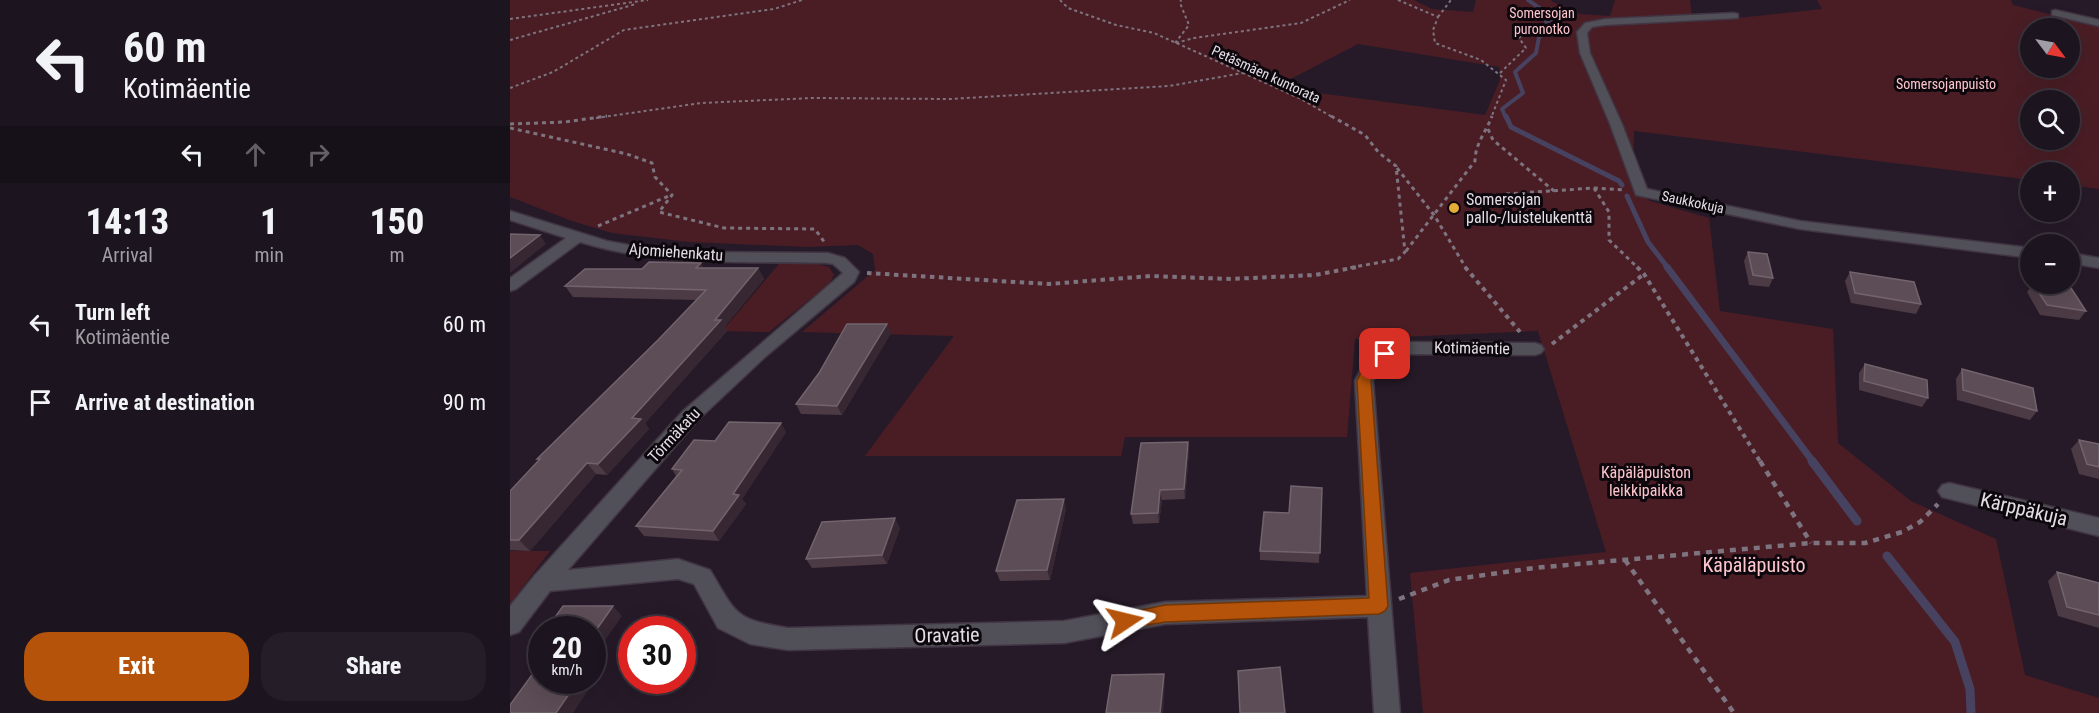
<!DOCTYPE html>
<meta charset="utf-8">
<style>
body{margin:0;font-family:"Roboto Condensed",sans-serif;background:#251d27;color:#f1f3f6;height:100vh;display:flex;flex-direction:column;font-size:22px;white-space:nowrap}
*{box-sizing:border-box;margin:0}
p{font-size:20px;color:#a09ea4}
.icon{flex:none;width:33px;height:33px;fill:none;stroke:currentColor;stroke-width:2;stroke-linecap:round;stroke-linejoin:round}
.map{position:relative;flex:1;overflow:hidden}
.panel{display:flex;flex-direction:column;background:#1c141e;width:510px}
.panel>*{flex:none}
.guide{background:#1c141e;color:#f1f3f6;overflow:hidden}
.needle{width:39px;rotate:122deg}
.tools{position:absolute;left:1510px;top:18px;display:grid;gap:12px}
.tools a{display:grid;place-items:center;width:60px;height:60px;border-radius:50%;background:#1c141e;box-shadow:0 6px 24px #0002,0 0 0 2px #3a333c;font-size:30px}
.speed{position:absolute;left:18px;top:616px;display:flex;gap:12px;font-size:30px;font-weight:700;text-align:center}
.speed>*{display:grid;place-content:center;width:78px;height:78px;border-radius:50%;background:#1c141e;box-shadow:0 6px 24px #0002,0 0 0 2px #3a333c;line-height:1}
.speed small{font-size:15px;font-weight:400}
.speed .limit{border:9px solid #d22;background:#fff;color:#111}
.pin{position:absolute;display:grid;place-items:center;width:51px;height:51px;color:#fff;margin:-26px;border-radius:12px;box-shadow:0 3px 9px #0006}
.me{position:absolute;width:66px;margin:-33px;rotate:80deg;stroke-linejoin:round;filter:drop-shadow(0 0 4px #0008)}
.turn{display:flex;align-items:center;gap:21px;height:126px;padding:0 24px;font-size:27px}
.turn .icon{width:78px;height:78px;stroke-width:2.5}
.turn b{display:block;font-size:42px;line-height:51px}
.lanes{display:flex;align-items:center;height:57px;padding:0 24px;background:#0003;justify-content:center;gap:30px;direction:ltr}
.lanes .off{opacity:.35}
.eta{display:flex;justify-content:space-evenly;align-items:center;height:102px;text-align:center}
.eta b{font-size:36px;font-weight:800;line-height:42px}
.button{display:flex;gap:12px;margin-top:auto;padding:12px 24px}
.button a{flex:1;height:69px;border-radius:24px;background:#b45309;color:#fff;font-size:24px;font-weight:800;line-height:69px;text-align:center}
.button a+a{background:#251d27;color:#f1f3f6}
ul{padding:0;list-style:none}
li{display:flex;align-items:center;gap:18px;height:78px;padding:0 24px}
li div{flex:1}
li b{display:block;font-size:22px}
li em{font-style:normal}
main{display:flex;flex:1;min-height:0}
.map>svg:first-child{display:block}
</style>
<main>
<section class="panel">
<div class="guide">
<div class="turn"><svg class="icon" aria-label="left" viewBox="0 0 24 24"><path d="M17 20v-9H6M10 6l-5 5 5 5"/></svg><div><b>60 m</b>Kotimäentie</div></div>
<div class="lanes"><svg class="icon" aria-label="left" viewBox="0 0 24 24"><path d="M17 20v-9H6M10 6l-5 5 5 5"/></svg><svg class="icon off" aria-label="ahead" viewBox="0 0 24 24"><path d="M12 20V5M6 11l6-6 6 6"/></svg><svg class="icon off" aria-label="right" viewBox="0 0 24 24"><path d="M7 20v-9h11M14 6l5 5-5 5"/></svg></div>
</div>
<div class="eta">
<div><b>14:13</b><p>Arrival</p></div>
<div><b>1</b><p>min</p></div>
<div><b>150</b><p>m</p></div>
</div>
<ul>
<li><svg class="icon" aria-label="left" viewBox="0 0 24 24"><path d="M17 20v-9H6M10 6l-5 5 5 5"/></svg><div><b>Turn left</b><p>Kotimäentie</p></div><em>60 m</em></li>
<li><svg class="icon" aria-label="arrive" viewBox="0 0 24 24"><path d="M6 21V4h12l-3 4 3 4H6"/></svg><div><b>Arrive at destination</b></div><em>90 m</em></li>
</ul>
<div class="button"><a>Exit</a><a>Share</a></div>
</section>
<div class="map">
<svg width="1589" height="713" viewBox="0 0 1589 713">
<rect width="100%" height="100%" fill="#261a28"/>
<path fill="#4a1d25" fill-rule="evenodd" d="M0,0H904L922,9L963,12L966,0H1042L1041,1L1069,14L1100,16L1105,0H1180L1182,19L1209,20L1312,9L1307,0H1501L1503,5L1589,27V189L1560,185V172H1521V180L1124,131L1122,189L1140,201L1199,218L1210,311L1323,329L1328,443L1401,501L1486,539L1515,675L1589,698V713H913L900,573L1096,552L1028,331L845,339L837,437H615L611,456H355L444,336L292,332L365,270L363,254L348,245L298,247L179,242L102,233L62,221L0,197ZM1521,28H1560V68H1521ZM848,44L989,67L990,80L975,115L793,91L777,87L773,83ZM1521,100H1560V140H1521Z
M302,263L319,267L324,275L319,284L259,332L212,331L269,264Z
M0,551H40L0,604Z"/>
<g fill="none" stroke-linecap="round" stroke-linejoin="round">
<path stroke="#474260" stroke-width="4" d="M996,118L992,109L1013,93L1005,72L1026,53L1029,37L1043,30L1036,21L1042,19L1041,16L1018,0"/>
<path stroke="#474260" stroke-width="5" d="M996,116L1001,127L1109,181L1112,185
M1117,196L1138,242L1158,268"/>
<path stroke="#474260" stroke-width="7" d="M1157,267L1304,463"/>
<path stroke="#474260" stroke-width="9" d="M1302,461L1347,521
M1377,556L1445,642L1460,689L1461,713"/>
<defs>
<path id="street" d="M1545,10L1589,20V26L1542,15V11Z
M1224,13L1228,14V18L1095,25L1082,27L1077,33L1080,53L1112,124L1137,189L1290,221L1521,248V258L1290,229L1126,195L1100,124L1070,53L1067,32L1075,23L1095,19Z
M0,211L97,241L124,246L197,252L318,253L335,258L349,272L344,282L255,357L187,421L58,570L168,559L200,570C227,615 224,619 278,628L554,621L655,602L857,596L845,381L857,356L887,342L1025,343L1031,345L1034,349L1031,353L1025,355L890,354L871,364L863,381L890,713H864L858,617L655,624L554,643L278,650L240,644L208,628L184,584L168,579L40,591L9,632L0,635V606L25,575L173,411L333,273L323,264L317,263C235,261 150,267 70,242L6,289L0,291V278L56,238L0,220Z
M1560,253L1589,258V268L1560,263Z
M1439,483L1589,518V536L1432,497L1428,491L1432,485Z"/>
</defs>
<use href="#street" stroke="#413543" stroke-width="3"/>
<path stroke="#7e747f" stroke-width="2" stroke-dasharray="3 3" stroke-linecap="butt" d="M550,0L558,8L606,25L644,33L789,98L824,118
M888,0L928,17L923,30L925,43L971,60L996,80L981,118
M928,17L941,0
M0,19L138,0
M0,40L126,4
M665,43L679,25L670,3L671,0
M666,43L684,38L791,23L840,0
M990,73L1016,48L1009,38L1013,34
M0,88L43,72L114,30L264,9L292,0
M86,118L191,103L303,98L440,99L659,86L733,73"/>
<path stroke="#7e747f" stroke-width="3" stroke-dasharray="4 4" stroke-linecap="butt" d="M821,116L855,135L869,153L886,166L895,252L888,259L839,268
M0,124L55,122L97,116
M0,128L117,154L142,163L145,177L162,195L149,212L214,228L305,229L315,243
M978,129L983,140L1044,191
M887,168L924,215L956,268
M1084,188L1099,212V240L1128,268
M996,194L1084,188L1115,190
M88,226L161,195
M896,251L965,161C965,144 976,132 982,116"/>
<path stroke="#7e747f" stroke-width="4" stroke-dasharray="4.5 4.5" stroke-linecap="butt" d="M955,267L1010,332
M1127,267L1134,274L1251,463
M357,273L539,284L641,276L721,279L805,275L847,267
M1042,344L1134,274"/>
<path stroke="#7e747f" stroke-width="4.5" stroke-dasharray="6 6" stroke-linecap="butt" d="M1250,461L1301,543
M1115,560L1224,713
M889,599L939,580L1024,568L1301,543H1355L1392,532L1410,522L1428,504"/>
<use href="#street" fill="#514f57" fill-rule="evenodd"/>
</g>
<path fill="#4c3b45" d="M1238,252L1263,278L1259,287L1239,285L1234,261Z
M191,263L193,268H248L254,279L215,326L217,331L135,423L139,429L97,475L86,474L20,551L0,550V491L29,461L27,459L148,340L186,300L63,297L55,286L132,269Z
M1340,272L1411,304L1406,314L1341,303L1335,281Z
M1523,284L1576,311L1569,320L1530,315L1517,292Z
M381,333L332,415L291,414L286,404L309,373Z
M1355,364L1418,398L1412,407L1349,390V373Z
M1452,369L1527,411L1520,420L1447,400L1446,379Z
M276,432L232,499L236,504L209,541L134,536L126,526L166,476L162,469Z
M1569,440L1589,444V479L1569,474L1561,449Z
M678,442L679,452L675,499L652,500L649,523L623,524L621,514Z
M812,488L809,563L750,560V551L779,513Z
M556,509L540,580L490,581L486,571Z
M390,528L377,564L302,568L296,559Z
M1547,572L1589,583V628L1548,616L1538,581Z
M32,635V649L25,644Z"/>
<path fill="#362732" d="M30,235L36,244L0,273V258Z
M191,263L196,273L186,268Z
M248,268L254,279L215,326L217,331L135,423L139,429L97,475L88,464L122,418Z
M377,324L381,333L332,415L327,406Z
M271,423L276,432L232,499L236,504L209,541L203,531L223,494Z
M678,442L679,452L675,499L674,489Z
M77,463L86,474L20,551L9,540Z
M650,490L652,500L649,523L648,513Z
M554,499L556,509L540,580L537,570Z
M385,518L390,528L377,564L372,555Z
M103,606L112,616L82,659V636Z
M82,673L87,677L63,713H46L68,681H82Z
M654,674L655,683L653,713H650Z"/>
<path fill="#5d4d56" stroke="#72636d" stroke-width="1.5" d="M0,234L30,235L0,258Z
M1238,252L1257,254L1263,278L1243,275Z
M139,262L191,263L186,268H248L205,320H211L122,418L131,419L88,464L77,463L9,540H0V491L30,459H27L148,340L196,290L55,286L75,269H132Z
M1340,272L1404,282L1411,304L1345,293Z
M1523,284L1561,288L1576,311L1537,305Z
M337,324H377L327,406L286,404L309,373Z
M1355,364L1417,380L1418,398L1354,381Z
M1452,369L1523,388L1527,411L1453,390Z
M219,422L271,423L223,494L229,495L203,531L126,526L172,470L162,469L184,440L205,441Z
M1569,440L1589,444V467L1577,464Z
M678,442L674,489L650,490L648,513L621,514L631,443Z
M781,486L812,488L810,553L750,551L754,512L779,513Z
M554,499L537,570L486,571L507,500Z
M385,518L372,555L296,559L312,522Z
M1547,572L1589,583V615L1557,607Z
M53,606H103L82,636V630H36Z
M32,635V644H25Z
M32,661V681H68L46,713H0V705Z
M770,667L775,713H730L728,671Z
M654,674L650,713H596L602,675Z"/>
<path fill="#b45309" stroke="#753606" stroke-width="1.5" d="M875,349L882,354L869,363L861,381L878,606L875,611L869,614L655,622L615,629L608,627L605,621L608,615L655,605L859,598L847,381L858,357Z"/>
<circle fill="#e5ad35" stroke="#0c070d" stroke-width="2" cx="944" cy="208" r="6"/>
<g text-anchor="middle" dominant-baseline="central" stroke-width="6" stroke-linejoin="round" paint-order="stroke">
<g font-size="14" fill="#fec5cc" stroke="#0c070d">
<text x="1032" y="13">Somersojan<tspan x="1032" dy="16">puronotko</tspan></text>
<text x="1436" y="84">Somersojanpuisto</text>
</g>
<g font-size="14" fill="#e5dde6" stroke="#0c070d">
<text transform="translate(756 74) rotate(25)">Petäsmäen kuntorata</text>
<text transform="translate(1183 202) rotate(12)">Saukkokuja</text>
</g>
<g font-size="16" fill="#e5dde6" stroke="#0c070d" text-anchor="start">
<text x="956" y="199">Somersojan<tspan x="956" dy="18">pallo-/luistelukenttä</tspan></text>
</g>
<g font-size="16" fill="#e5dde6" stroke="#0c070d">
<text transform="translate(166 252) rotate(4)">Ajomiehenkatu</text>
<text transform="translate(962 348) rotate(1)">Kotimäentie</text>
<text transform="translate(164 435) rotate(-47)">Törmäkatu</text>
</g>
<g font-size="16" fill="#fec5cc" stroke="#0c070d">
<text x="1136" y="472">Käpäläpuiston<tspan x="1136" dy="18">leikkipaikka</tspan></text>
</g>
<g font-size="20" fill="#e5dde6" stroke="#0c070d">
<text transform="translate(1514 509) rotate(13)">Kärppäkuja</text>
<text transform="translate(437 635) rotate(-1)">Oravatie</text>
</g>
<g font-size="20" fill="#fec5cc" stroke="#0c070d">
<text x="1244" y="565">Käpäläpuisto</text>
</g>
</g>
</svg>
<div class="tools">
<a><svg class="needle" viewBox="-14 -14 28 28"><path d="M0-13l5 13h-10z" fill="#e53935"/><path d="M0 13l5-13h-10z" fill="#a09ea4"/></svg></a>
<a><svg class="icon" aria-label="search" viewBox="0 0 24 24"><circle cx="10" cy="10" r="6"/><path d="M15 15l6 6"/></svg></a>
<a>+</a>
<a>−</a>
</div>
<div class="speed"><div>20<small>km/h</small></div><div class="limit">30</div></div>
<div class="pin" style="left:875px;top:354px;background:#d93025"><svg class="icon" aria-label="arrive" viewBox="0 0 24 24"><path d="M6 21V4h12l-3 4 3 4H6"/></svg></div>
<svg class="me" style="left:615px;top:621px" viewBox="-20 -20 40 40"><path d="M0-17L14 15 0 8-14 15z" fill="#b45309" stroke="#fff" stroke-width="4"/></svg>
</div>
</main>
